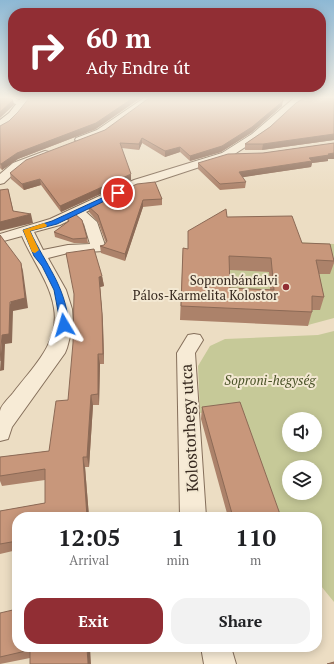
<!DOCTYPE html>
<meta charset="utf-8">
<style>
body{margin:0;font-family:"PT Serif",serif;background:#f2f2f2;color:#202124;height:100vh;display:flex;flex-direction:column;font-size:15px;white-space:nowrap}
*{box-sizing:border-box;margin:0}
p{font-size:13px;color:#757577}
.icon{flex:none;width:22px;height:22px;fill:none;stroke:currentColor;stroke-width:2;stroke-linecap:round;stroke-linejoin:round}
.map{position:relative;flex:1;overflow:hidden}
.details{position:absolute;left:12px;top:512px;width:310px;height:140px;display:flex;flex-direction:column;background:#fff;border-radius:16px;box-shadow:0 2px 10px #0003}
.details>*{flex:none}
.guide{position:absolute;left:8px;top:8px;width:318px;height:84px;border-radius:16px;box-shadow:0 2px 10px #0003;background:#912e34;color:#fff;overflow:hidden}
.buttons{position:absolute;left:282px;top:412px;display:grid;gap:8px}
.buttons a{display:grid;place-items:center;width:40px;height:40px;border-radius:50%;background:#fff;box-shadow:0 2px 10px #0003;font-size:20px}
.pin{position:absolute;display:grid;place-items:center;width:34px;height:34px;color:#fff;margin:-17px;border:2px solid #fff;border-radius:50%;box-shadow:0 1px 4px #0007}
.me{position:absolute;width:44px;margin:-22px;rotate:353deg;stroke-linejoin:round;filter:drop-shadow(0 0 3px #0008)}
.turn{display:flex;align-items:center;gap:14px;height:84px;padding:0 12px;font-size:18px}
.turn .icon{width:52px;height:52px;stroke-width:2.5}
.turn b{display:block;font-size:28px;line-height:34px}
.eta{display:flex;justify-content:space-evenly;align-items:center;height:68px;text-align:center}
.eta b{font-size:24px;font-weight:700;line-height:28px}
.cta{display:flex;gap:8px;margin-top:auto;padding:8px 12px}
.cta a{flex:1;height:46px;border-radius:16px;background:#912e34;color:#fff;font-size:16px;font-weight:700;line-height:46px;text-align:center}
.cta a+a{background:#f2f2f2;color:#202124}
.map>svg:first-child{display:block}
</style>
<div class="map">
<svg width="334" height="664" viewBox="0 0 334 664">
<rect width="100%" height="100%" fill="#ecddc3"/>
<path fill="#c6c998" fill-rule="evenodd" d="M294,242L334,244V318L308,325L305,309L320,310L300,273L330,274Z
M228,269L269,272L271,303L229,301Z
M334,331V602L317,581V517H279L239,410L200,413L198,366L210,346L225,339L318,335ZM289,419H315V445H289ZM289,467H315V493H289Z"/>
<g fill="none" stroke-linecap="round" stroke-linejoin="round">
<defs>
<path id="street" d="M3,98H15L26,104L22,107Z
M144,98H154L105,134L80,143L75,140L76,138L97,130Z
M294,98H303L259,138L230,157L142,186L86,212L97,222L106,248L104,251L68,253L48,258L66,290L72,309L73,325L67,348L65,353L12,427L8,439L0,441C0,432 0,419 0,411C1,405 9,398 13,393C32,368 60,343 54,308C50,282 32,260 22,236L0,242V234L50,219L134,180L222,153L252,134ZM76,217L84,224L90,244L68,245L43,250L34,232L60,225Z
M45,151L49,152L50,154L49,156L21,167L4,183L0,184V174L13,163Z
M194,334L200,335L203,340L195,353L206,517H180L177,353L188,335Z
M201,647H231L236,664H204Z"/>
<path id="secondary" d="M21,98H32C24,109 13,126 0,130V120L9,113Z"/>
</defs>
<use href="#street" stroke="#856f5b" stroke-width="2"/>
<use href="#secondary" stroke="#67503e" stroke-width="2"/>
<use href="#street" fill="#f7ebd6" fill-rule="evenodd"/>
<use href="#secondary" fill="#f7ebd6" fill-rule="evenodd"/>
</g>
<path fill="#ac826a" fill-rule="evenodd" d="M283,98L282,106L251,133L221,152L190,161L180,152L165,157L142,143L139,150L122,148L131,180L61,212L41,185L24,190L11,179L10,173L105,130Z
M334,98V140L262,150H245V144L270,127Z
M0,126L96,129L18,159L2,170L0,168Z
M334,143V159H328V161L312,163L311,167L242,177L246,182L245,188L220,190L198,169V163L263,153Z
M137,184L162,199V205L143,207L125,261L101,253L100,246L104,245L106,243L98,222L89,212L88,206Z
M227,217L302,243L334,259V263L330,274H319L324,297L320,310H312V312L308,326L180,320L183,248L188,249ZM230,270L269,272L270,290L230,288Z
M67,218L87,238L88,243H74L55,237L54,232L68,222Z
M102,276L104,286L100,287L103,324L104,364H100L99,405H93L89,467H85L89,517H17V550L0,554V511L45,503V480L2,486L0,481V457L49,451L68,400Z
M202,407L281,517H228L201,419Z
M0,613L90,647L30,658L0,664Z"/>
<path fill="#8c6a56" d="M133,98H141L96,129L18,159L2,170L1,164L17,153Z
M283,98L282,106L251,133L221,152L190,161V156Z
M13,100L14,105L0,118V112Z
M334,134V140L262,150L263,144Z
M142,138V143L139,150V144Z
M180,147V152L165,157V151Z
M334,153V159H328V161L312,163L311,167L238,178L239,172Z
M131,174V180L61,212L60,206Z
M40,179L41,185L24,190L22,184Z
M8,189L15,218L31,214L33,223L0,231V222Z
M143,200V207L125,261V254Z
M21,263L23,271L28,308L13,311L12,343L5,344L4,370L0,371L2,335Z
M102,276L104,286L100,287L103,324L104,364L103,354L99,277Z
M98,354L100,364L99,405L98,394Z
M91,395L93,405L89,467L87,457Z
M83,457L85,467L89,517H87Z
M87,647H90L91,664H88Z"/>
<path fill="#c8977b" stroke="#8c6a56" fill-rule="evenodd" d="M0,98H9L13,100L0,112Z
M29,98H133L96,123L17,153L1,164H0V126L9,121L18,112Z
M149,98H283V101L252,127L222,146L190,156L180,147L165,151L142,138L139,144L120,143L131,174L60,206L40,179L22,184L10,173L26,160L105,130Z
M304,98H334V134L263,144H245L270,127L296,103Z
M334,143V153L328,154L329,155L309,158L312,161L239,172L246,182L220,184L198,163L228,154L263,153Z
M155,182L162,199L143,200L125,254L100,246L104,245L107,241L98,215L88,206L137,184Z
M8,189L13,211L31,214L0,222V190Z
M226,209L227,217L292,216L302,243L330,244L334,261L316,260L324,297L312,296V312L181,306L183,248L188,249V231ZM229,256L271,258L274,290L230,288Z
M75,214L82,220L87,238L73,239L54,232L69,221L67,218Z
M0,235L21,263L25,298L10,302L9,334L2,335L0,361Z
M94,249L102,276L99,277L102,313L103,354H98V394L91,395L87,457H83L87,517H17V541L0,544V511L45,503V469L0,476V457L49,451L56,401L68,400L73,343L74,294L66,253Z
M240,402L281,517H233L202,407Z
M17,609V647H87L88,664H30V650L0,657V613Z
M334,662V664H327Z"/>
<linearGradient id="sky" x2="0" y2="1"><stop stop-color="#8db8d4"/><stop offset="0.51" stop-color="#f6f0e4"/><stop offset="1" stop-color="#f6f0e4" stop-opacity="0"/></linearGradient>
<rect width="334" height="191" fill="url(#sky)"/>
<path fill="#1a73e8" stroke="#114b97" d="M115,192L121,193L57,224L30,231C46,266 65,284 69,325L67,327H61L54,290L42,266L34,256L23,230L52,221Z"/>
<path fill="#f59e0b" d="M44,223L47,225L46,227L30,231L39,250L35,253L32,252L23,230Z"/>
<circle fill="#912e34" stroke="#f3e8d2" stroke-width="1.5" cx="286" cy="287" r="4"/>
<g text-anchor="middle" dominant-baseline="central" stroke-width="4" stroke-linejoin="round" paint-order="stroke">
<g font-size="13" fill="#36281e" stroke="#f3e8d2" text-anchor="end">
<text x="278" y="280">Sopronbánfalvi<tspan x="278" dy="15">Pálos-Karmelita Kolostor</tspan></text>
</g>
<g font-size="13" font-style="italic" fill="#485126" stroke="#f3e8d2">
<text x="270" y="380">Soproni-hegység</text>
</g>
<g font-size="16" fill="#36281e" stroke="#f3e8d2">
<text transform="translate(189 428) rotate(-93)">Kolostorhegy utca</text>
</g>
</g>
</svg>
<div class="buttons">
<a><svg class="icon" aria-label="sound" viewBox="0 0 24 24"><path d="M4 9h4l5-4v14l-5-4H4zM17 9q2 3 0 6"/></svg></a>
<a><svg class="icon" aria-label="layers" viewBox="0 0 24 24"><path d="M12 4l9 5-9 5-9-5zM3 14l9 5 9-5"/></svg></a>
</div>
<div class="pin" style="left:118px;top:193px;background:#d93025"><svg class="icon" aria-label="arrive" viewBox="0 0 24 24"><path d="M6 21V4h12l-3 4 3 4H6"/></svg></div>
<svg class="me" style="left:64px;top:325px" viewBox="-20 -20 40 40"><path d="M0-17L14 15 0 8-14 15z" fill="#1a73e8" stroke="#fff" stroke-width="4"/></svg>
<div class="guide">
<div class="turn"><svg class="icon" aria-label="right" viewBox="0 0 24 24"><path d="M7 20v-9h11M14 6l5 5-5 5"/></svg><div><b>60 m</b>Ady Endre út</div></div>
</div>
<section class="details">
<div class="eta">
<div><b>12:05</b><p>Arrival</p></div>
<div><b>1</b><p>min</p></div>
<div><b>110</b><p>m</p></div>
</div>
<div class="cta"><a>Exit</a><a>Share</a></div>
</section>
</div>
